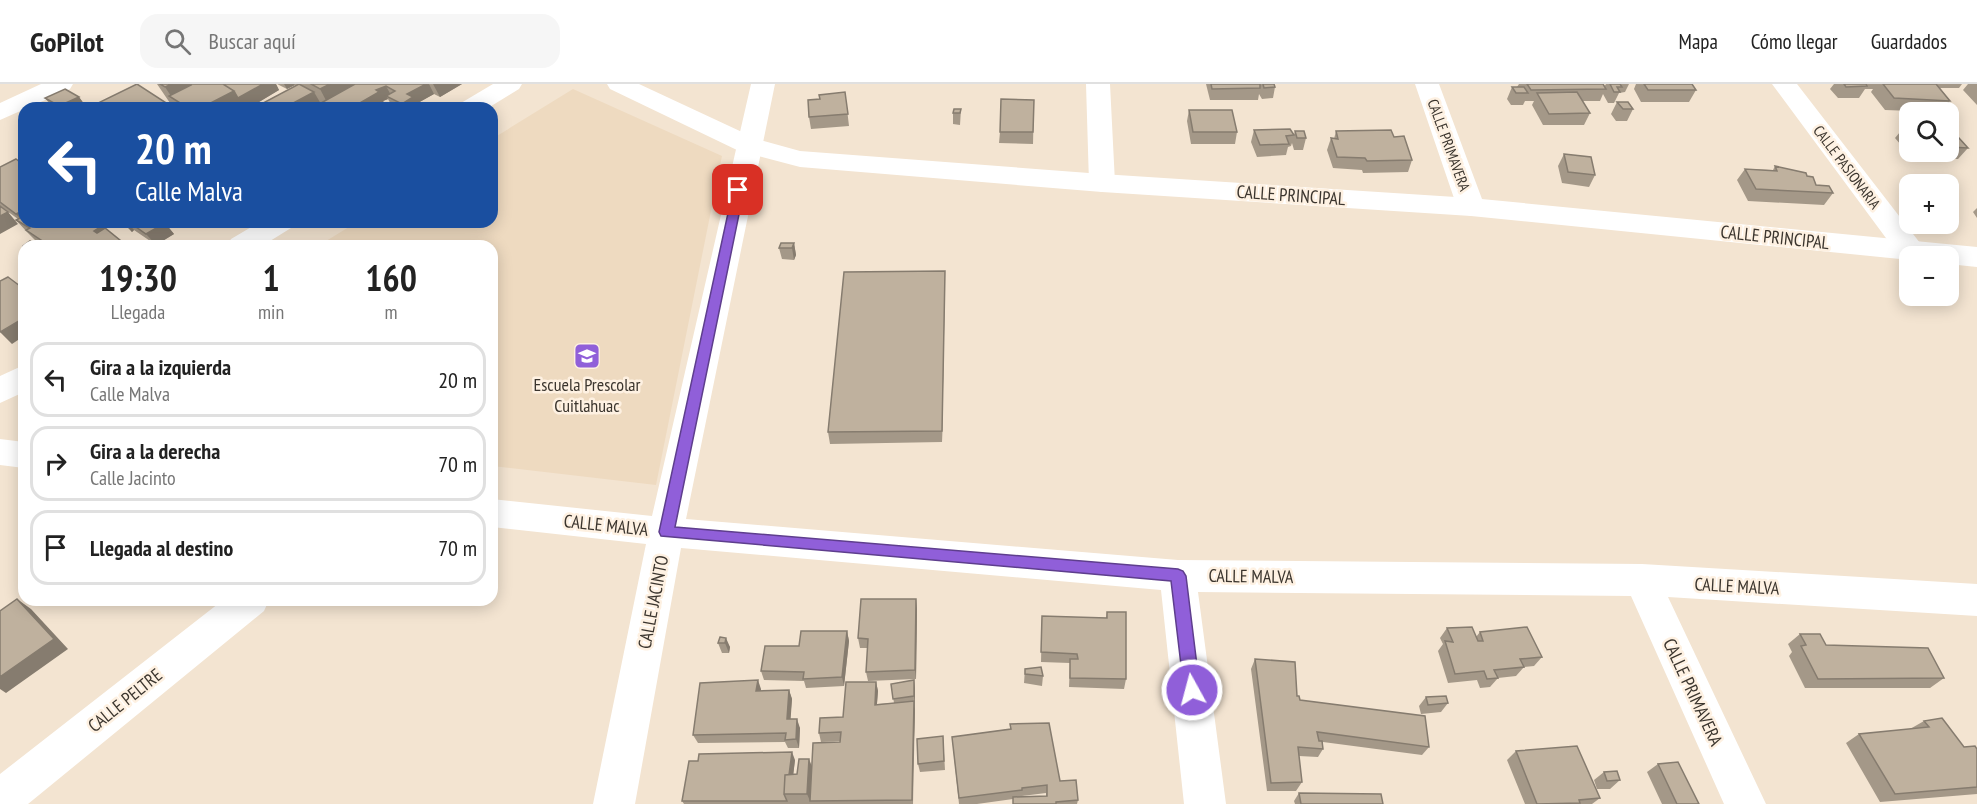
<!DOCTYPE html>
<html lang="es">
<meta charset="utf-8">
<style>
body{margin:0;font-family:"PT Sans Narrow",sans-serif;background:#f6f6f6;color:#222;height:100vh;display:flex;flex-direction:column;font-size:22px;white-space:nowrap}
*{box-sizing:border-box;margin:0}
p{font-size:20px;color:#767676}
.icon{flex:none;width:33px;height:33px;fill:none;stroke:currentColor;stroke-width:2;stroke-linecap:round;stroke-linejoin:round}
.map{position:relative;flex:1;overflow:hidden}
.details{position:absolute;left:18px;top:156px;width:480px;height:366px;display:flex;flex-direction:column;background:#fff;border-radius:18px;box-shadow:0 3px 15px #0003}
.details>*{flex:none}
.hud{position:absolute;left:18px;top:18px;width:480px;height:126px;border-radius:18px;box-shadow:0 3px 15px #0003;background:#1a4fa0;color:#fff;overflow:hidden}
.controls{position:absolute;left:1899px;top:18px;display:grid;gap:12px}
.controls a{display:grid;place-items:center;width:60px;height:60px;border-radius:12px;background:#fff;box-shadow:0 3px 15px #0003;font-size:30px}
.pin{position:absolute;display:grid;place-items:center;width:51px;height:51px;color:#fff;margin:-26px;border-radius:12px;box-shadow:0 3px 9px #0006}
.me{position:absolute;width:66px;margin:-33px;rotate:353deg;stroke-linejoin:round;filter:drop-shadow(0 0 4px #0008)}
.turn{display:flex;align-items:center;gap:21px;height:126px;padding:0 18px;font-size:27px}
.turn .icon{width:78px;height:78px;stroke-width:2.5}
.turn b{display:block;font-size:42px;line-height:51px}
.eta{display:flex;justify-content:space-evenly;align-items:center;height:102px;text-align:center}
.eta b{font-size:36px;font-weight:700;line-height:42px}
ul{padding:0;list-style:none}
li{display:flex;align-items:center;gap:18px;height:75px;margin:0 12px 9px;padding:0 6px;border:3px solid #e0e0e0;border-radius:18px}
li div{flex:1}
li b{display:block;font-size:22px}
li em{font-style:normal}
header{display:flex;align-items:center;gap:36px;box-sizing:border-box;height:84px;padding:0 30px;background:#fff;border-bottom:2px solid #e0e0e0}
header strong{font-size:28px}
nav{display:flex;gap:33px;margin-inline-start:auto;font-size:21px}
.search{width:420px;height:54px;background:#f6f6f6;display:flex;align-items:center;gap:15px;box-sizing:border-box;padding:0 21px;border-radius:18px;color:#767676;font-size:22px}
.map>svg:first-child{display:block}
</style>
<header>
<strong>GoPilot</strong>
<div class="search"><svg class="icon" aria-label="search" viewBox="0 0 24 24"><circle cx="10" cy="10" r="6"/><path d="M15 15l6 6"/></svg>Buscar aquí</div>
<nav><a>Mapa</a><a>Cómo llegar</a><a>Guardados</a></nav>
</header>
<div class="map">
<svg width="1977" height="720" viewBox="0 0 1977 720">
<rect width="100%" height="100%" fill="#f3e4d1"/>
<path fill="#eedac0" d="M573,5L722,72L656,401L492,382V162H318L357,138H492V55Z"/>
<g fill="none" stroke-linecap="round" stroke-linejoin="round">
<path fill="#fff" fill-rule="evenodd" d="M41,0H73L70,5L0,36V19Z
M493,0H522L519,5L488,24H458L461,19Z
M751,0H775L686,435L1178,476L1642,480L1977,500V532L1668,513L1766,720H1724L1631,512L1198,508L1226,720H1184L1161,506L681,464L635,720H593L646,460L492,443V415L652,432Z
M1086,0H1110L1115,99L1111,105L1102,108L1093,105L1089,99Z
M1415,0H1439L1485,123L1481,129L1471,132L1461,129L1457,123Z
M1772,0H1797L1920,159L1924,166L1920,172H1910V175L1900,173Z
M260,138H295L291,144L262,162H227L231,155Z
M24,281V308L0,319V292Z
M0,355L24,358V384L0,381Z
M223,516H269L264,527L28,720H0V690Z"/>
<path fill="#fff" fill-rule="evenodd" d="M607,0H639L757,55L800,67L1102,90L1471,114L1977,163V183L1948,180V172H1910V176L1471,132L1102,108L800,83L739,67L610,5Z"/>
</g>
<path fill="#a49888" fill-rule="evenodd" d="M157,0H276L279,6L249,24H177L170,19Z
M277,0H462L440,13L434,10L416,20L418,24H393L388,15L383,17L385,20L378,24H269L265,18L295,2V1L287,5Z
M1206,0H1274L1275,3L1273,14L1262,15L1259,10L1258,16H1210Z
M1519,0H1603L1604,3L1606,0H1629L1625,8L1619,9L1614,19H1608L1603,10L1600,17H1582L1590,29L1584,41H1543L1532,21L1534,17H1525L1523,21H1511L1507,15L1512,3H1517Z
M1636,0H1692L1696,6L1689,18H1641L1634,5Z
M1834,0H1962L1959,4H1940L1950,17L1940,28L1885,26L1871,8L1873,5H1865L1859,14H1838L1830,5Z
M1968,0H1977V21L1963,6Z
M845,8L849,42L811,45L809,33L820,15Z
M79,13L87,24H53L45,14Z
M1034,16L1033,60L999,59L1000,48Z
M1617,18L1633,25L1627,37H1616L1611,30Z
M961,25L960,41L953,40V29Z
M1189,26L1237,48L1235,60H1191L1187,37Z
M1905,42H1910V68H1948V43L1968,64L1958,75H1913L1895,54Z
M1254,46L1294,51L1295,47L1306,54L1303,66H1294L1292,59L1291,62L1288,63L1286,71L1257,73L1251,58Z
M1336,47L1394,53L1412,76L1408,88L1363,89L1362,86L1333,84L1327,66L1331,54L1334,55Z
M1564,70L1595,91L1589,103L1562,99L1558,82Z
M1775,82L1807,92L1816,101L1833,109L1824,121L1748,117L1737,96L1745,85L1773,86Z
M0,83L24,138H106L101,141L104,145L121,157L125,162H43L37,158L27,148L16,136L18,135L0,122Z
M1977,124V134L1973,128Z
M122,138H164L174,150L156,161L134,146L132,148Z
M794,159L796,171L794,176L782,175L779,164Z
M945,187L942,358L830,360L828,348Z
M916,515L917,525L916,595L868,597L866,588L868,564H860L858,554Z
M1107,528L1126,595L1124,605L1069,603L1070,579L1041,578L1042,532L1106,534Z
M1447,544L1476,553L1480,548L1542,573L1534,582L1524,583L1516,592L1498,594L1490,603L1480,604L1477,596L1448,599L1438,567L1443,560L1440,554Z
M847,547L849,557L844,602L806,604L804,597L764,596L761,587L799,562Z
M1800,550L1826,561L1944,594L1930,604H1805L1789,572L1792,568L1788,560Z
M720,553L730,563L729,569H722L718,559Z
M1255,575L1297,612L1300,616L1429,663L1422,671L1323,658V665L1318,673L1299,672L1302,698L1296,707H1267L1251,585Z
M1025,585L1043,592L1042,602L1024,599Z
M914,596L915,605V626L913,720H684L682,717L795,676L793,691L797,690L812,682L840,658V657L821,658L819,649L843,633L876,598L878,607L877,620L894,619L891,600Z
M761,605V607L789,606L792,615L790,635L800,644L799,664H788L785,658L698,659L693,651Z
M1426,613L1448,619L1441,628L1421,630L1419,622Z
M1924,637L1964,663L1977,665V710L1880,718L1846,659L1859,650L1910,645Z
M1010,640L1060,697L1078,716L1077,720H1013V715L977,720H959L952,653L1010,645ZM1046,709V712H1022Z
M943,652L945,686L920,688L918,680Z
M1516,667L1600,714L1592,720H1525L1507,676Z
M1658,680L1699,720H1662L1647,688Z
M1604,688L1620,696L1610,705H1597L1594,696Z
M1299,709L1383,720H1295L1294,717Z"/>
<path fill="#867c6f" d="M172,0H190L200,15H173L165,3Z
M263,0H276L279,6L249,24H201L234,7Z
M284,0H294L295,1L287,5Z
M330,0H360L330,24L320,5Z
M426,0H429L434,10L416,20L418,24H403L402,20L407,10Z
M433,0H462L440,13Z
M386,2L392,13L386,12L388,15L383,17L385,20L378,24H361L360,19L376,6Z
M314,8L321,20L313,24H284Z
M79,13L87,24H61L59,22Z
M24,126V138L26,142L16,130Z
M8,128L18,140L0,150V132Z
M93,138H106L97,143Z
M124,138H127L134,146L132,148Z
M165,139L174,150L156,161L146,150Z
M102,142L112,153L104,159L94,147Z
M121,157L125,162H115L114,161Z
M794,159L796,171L794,176L792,164Z
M945,187V199L942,358V347Z
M24,234V252L12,260L0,248Z
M17,515L31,525L68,565L6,609L0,605V593Z
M916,515L917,525L916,595L915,586Z
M847,547L849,557L844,602L842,593Z
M726,554L730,563L729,569L725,559Z
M758,596L761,605L760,616L756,607Z
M914,596L915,605V621L914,612Z
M876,598L878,607L876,630L875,621Z
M789,606L792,615L790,644L787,635Z
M914,617L915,626L912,720V716Z
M797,635L800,644L799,664L796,655Z
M792,668L795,676L791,710H787Z
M809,675L815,690L810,717L807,710Z"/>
<path fill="#bfb19e" stroke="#867c6f" stroke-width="1.5" d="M137,0L174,24H105L98,19Z
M160,0H172L165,3Z
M190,0H223L234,7L201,24H188L169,12L191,1Z
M223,0H263L238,14L234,7Z
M299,0L314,8L284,24H275L265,18Z
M311,0H330L320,5Z
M355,0H426L407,10L413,13L402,20L386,12L395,7L386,2L376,6L379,8L360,19L365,21L361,24H312Z
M1211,0H1260V4L1212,5Z
M1263,0H1274L1275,3L1264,4Z
M1527,0H1603L1606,5L1531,6Z
M1610,0H1620L1622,3H1617L1620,8H1614Z
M1644,0H1692L1696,6H1648Z
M1844,0H1866L1867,2L1846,3Z
M1883,0H1936L1950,17L1894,14Z
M1512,3H1524L1528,9H1516Z
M65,5L79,13L59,22L45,14Z
M845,8L848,30L809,33L808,16L820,15L819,11Z
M1577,8L1590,29L1549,30L1537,9Z
M1001,15L1034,16L1033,48H1000Z
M1617,18H1628L1633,25H1623Z
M954,25H961L960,29H953Z
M1189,26H1232L1237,48H1193Z
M1905,42H1910V48Z
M1948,43L1950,44L1968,64L1948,63Z
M1290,45L1294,51L1286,52L1289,60L1260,61L1254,46Z
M1391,46L1394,53L1404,52L1412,76L1367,77L1365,74L1337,73L1331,54L1338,55L1336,47Z
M1295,47H1304L1306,54H1297Z
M1564,70L1591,73L1595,91L1568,88Z
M16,75L24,81V126L16,130L0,118V83Z
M1775,82L1806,89L1807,92L1813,93L1816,101L1829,102L1833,109L1756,105L1745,85L1777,87Z
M0,122L8,128L0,132Z
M24,132V138H96L102,142L94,147L97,149L105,144L121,157L114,161L116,162H63L59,159L54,162H50L26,146L30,144L16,136Z
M129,138H164L165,139L146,150Z
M30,157L35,160L32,162H24V163L23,162Z
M141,159L147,162H136Z
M781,159H794L792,164H779Z
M945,187L942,347L828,348L844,188Z
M8,193L24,205V234L0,248V197Z
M17,515L54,555L0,593V527Z
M861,515H916L915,586L866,588L868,555L858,554Z
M1107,528H1126V595L1070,594V575H1078L1077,570L1041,568L1042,532L1107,534Z
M1472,543L1478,557H1483L1480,548L1527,543L1542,573L1520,575L1524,583L1494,586L1498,594L1487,595L1484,587L1455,590L1445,557L1453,558L1447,544Z
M801,547H847L842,593L803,595L804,588L761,587L765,562H799Z
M1800,550H1820L1826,561L1928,564L1944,594L1818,595L1801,562L1806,561Z
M720,553L726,554L725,559H718Z
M1255,575L1295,578L1297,612H1299L1300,616L1425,632L1429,663L1317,648L1319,657H1322L1323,665L1298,663L1302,698L1271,699Z
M1041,583L1043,592L1025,590V585Z
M758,596L756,607L789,606L787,635H797L796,655L785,656L786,649L693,651L700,599Z
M914,596V612L893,615L891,600Z
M846,598H876L875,621L914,617L912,716L810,717L813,659L840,658L841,648L819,649L820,634L843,633Z
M1446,612L1448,619L1428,621L1426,613Z
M1942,634L1964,663L1975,662L1977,665V703L1895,710L1859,650L1929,643L1924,637Z
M1049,639L1060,697L1076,696L1078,716L1056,718V720H1013V713L1047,712V701L1022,704V706L959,714L952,653L1011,645L1010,640Z
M943,652L944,677L918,680L917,655Z
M1577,662L1600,714L1579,716L1580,719L1537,720L1516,667Z
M792,668L789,691H785L784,710L787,717H682L689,677H698L699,670Z
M799,675H809L807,710H784L785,691L797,690Z
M1678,678L1699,720H1677L1658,680Z
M1617,687L1620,696L1607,697L1604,688Z
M1299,709L1381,710L1383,720H1301Z"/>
<path fill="#905fd9" stroke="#5e3e8d" stroke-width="1.5" d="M738,103L744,106L675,443L1178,485L1183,487L1186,492L1200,606L1197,611L1192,613L1186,611L1184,606L1171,497L661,452L659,448L733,106Z"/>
<defs>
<symbol id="school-square" viewBox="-11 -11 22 22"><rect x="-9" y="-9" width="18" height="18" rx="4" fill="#905fd9" stroke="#fef1e2"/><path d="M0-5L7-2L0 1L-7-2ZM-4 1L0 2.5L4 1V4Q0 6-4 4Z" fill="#fff"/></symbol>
</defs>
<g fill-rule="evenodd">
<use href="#school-square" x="572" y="257" width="30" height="30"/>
</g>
<g text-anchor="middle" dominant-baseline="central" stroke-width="5" stroke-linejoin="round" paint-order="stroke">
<g font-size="15" fill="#3b352e" stroke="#fef1e2">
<text transform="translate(1449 61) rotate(70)">CALLE PRIMAVERA</text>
<text transform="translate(1847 83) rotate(53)">CALLE PASIONARIA</text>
</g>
<g font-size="18" fill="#3b352e" stroke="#fef1e2">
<text transform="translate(1291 111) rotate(4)">CALLE PRINCIPAL</text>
<text transform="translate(1775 153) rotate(6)">CALLE PRINCIPAL</text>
<text transform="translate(606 441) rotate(6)">CALLE MALVA</text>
<text transform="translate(1251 492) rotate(1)">CALLE MALVA</text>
<text transform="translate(1737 502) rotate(3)">CALLE MALVA</text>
<text transform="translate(653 518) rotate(-79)">CALLE JACINTO</text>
<text transform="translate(1693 608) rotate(65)">CALLE PRIMAVERA</text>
<text transform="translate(125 616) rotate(-39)">CALLE PELTRE</text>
</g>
<g font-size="18" fill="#3b352e" stroke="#fef1e2">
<text x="587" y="300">Escuela Prescolar<tspan x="587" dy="21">Cuitlahuac</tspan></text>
</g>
</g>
</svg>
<div class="controls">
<a><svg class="icon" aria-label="search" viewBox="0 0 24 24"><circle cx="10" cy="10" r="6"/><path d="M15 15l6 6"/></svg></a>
<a>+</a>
<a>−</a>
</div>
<div class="pin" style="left:738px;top:106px;background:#d93025"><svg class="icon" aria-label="arrive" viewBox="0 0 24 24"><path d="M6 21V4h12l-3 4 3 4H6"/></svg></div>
<svg class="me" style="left:1192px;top:606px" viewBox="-20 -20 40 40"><circle r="17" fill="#905fd9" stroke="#fff" stroke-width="3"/><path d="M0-11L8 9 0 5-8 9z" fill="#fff"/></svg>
<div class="hud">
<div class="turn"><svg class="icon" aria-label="left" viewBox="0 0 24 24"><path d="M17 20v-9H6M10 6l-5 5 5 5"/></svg><div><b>20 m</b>Calle Malva</div></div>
</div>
<section class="details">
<div class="eta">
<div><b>19:30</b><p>Llegada</p></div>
<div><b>1</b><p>min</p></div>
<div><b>160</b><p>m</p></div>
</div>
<ul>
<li><svg class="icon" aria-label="left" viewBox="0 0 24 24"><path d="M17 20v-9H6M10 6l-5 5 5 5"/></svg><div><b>Gira a la izquierda</b><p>Calle Malva</p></div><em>20 m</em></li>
<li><svg class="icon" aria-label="right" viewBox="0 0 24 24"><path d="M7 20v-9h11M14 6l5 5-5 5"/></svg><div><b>Gira a la derecha</b><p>Calle Jacinto</p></div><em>70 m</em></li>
<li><svg class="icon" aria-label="arrive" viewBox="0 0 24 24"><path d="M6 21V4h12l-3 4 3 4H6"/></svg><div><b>Llegada al destino</b></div><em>70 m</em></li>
</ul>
</section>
</div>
